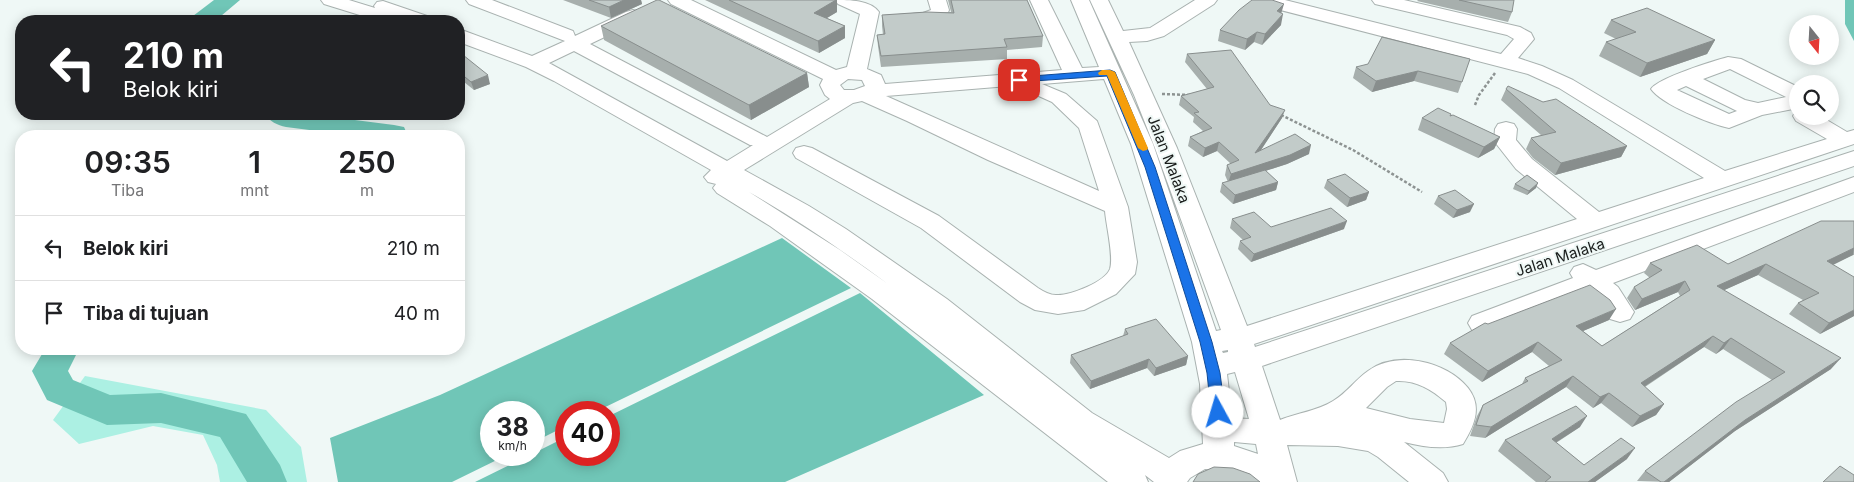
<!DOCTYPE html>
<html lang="id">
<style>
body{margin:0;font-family:Inter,sans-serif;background:#f6f6f6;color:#202124;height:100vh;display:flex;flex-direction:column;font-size:19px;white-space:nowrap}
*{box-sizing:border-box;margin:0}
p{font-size:16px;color:#757577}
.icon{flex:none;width:28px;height:28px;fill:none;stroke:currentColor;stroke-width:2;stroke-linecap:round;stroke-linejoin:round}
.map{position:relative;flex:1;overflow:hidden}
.details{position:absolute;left:15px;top:130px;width:450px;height:225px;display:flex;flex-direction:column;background:#fff;border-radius:20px;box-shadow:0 2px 12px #0003}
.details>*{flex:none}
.guide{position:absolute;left:15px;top:15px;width:450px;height:105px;border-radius:20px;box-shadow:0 2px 12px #0003;background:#202124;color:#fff;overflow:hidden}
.needle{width:32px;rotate:162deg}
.tools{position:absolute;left:1789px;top:15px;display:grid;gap:10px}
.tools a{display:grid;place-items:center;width:50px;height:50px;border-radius:50%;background:#fff;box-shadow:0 2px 12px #0003;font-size:25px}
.speed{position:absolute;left:480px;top:401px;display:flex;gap:10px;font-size:25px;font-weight:700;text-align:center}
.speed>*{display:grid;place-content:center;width:65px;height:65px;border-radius:50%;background:#fff;box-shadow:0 2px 12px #0003;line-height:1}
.speed small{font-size:12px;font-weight:400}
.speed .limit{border:8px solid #d22;background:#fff;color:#111}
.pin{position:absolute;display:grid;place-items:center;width:42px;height:42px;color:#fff;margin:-21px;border-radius:10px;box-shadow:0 2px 8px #0006}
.me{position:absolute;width:55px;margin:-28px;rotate:354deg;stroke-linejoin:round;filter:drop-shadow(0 0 4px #0008)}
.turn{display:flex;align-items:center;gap:18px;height:105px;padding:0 25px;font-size:22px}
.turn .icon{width:65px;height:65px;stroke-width:2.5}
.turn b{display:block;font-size:35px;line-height:42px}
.eta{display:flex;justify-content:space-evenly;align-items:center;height:85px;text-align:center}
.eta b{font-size:30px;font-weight:600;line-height:35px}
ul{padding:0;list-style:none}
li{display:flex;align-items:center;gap:15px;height:65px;padding:0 25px;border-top:1px solid #e0e0e0}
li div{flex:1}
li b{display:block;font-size:19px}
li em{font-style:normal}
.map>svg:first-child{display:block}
</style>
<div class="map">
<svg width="1854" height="482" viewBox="0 0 1854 482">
<rect width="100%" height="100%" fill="#eff8f6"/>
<path fill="#acf0e3" d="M85,376L266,410L301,447L307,482H220L217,465L203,435L153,426L79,444L53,420Z"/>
<path fill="#70c6b7" d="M1845,0H1854V41L1845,24Z
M782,238L851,288L595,412H566V426L534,442V412H491V455H507L452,482H338L330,438L440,395Z
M860,293L984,395L785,482H475L530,455H534V453L566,437V455H609V416Z"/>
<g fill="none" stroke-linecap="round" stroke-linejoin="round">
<path fill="#70c6b7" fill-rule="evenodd" d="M214,0H240L215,21H189L193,16Z
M265,114H308L394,125L404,127L408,136H356L286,127C277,125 270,122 265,114Z
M45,349H79L68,371L73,380L110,395L161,393L246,414L280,465L287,482H247L220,437L161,423L107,425L47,400L32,371Z"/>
<defs>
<path id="minor" d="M321,0H349L375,8L374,6L377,2L383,1L430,17L432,21H379L324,4Z
M466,0H492L573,31L575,36L626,12L633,10L640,12L642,16L640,20L590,44L767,137L830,99L825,95L820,85L823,79L671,4L668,0H691L836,70L847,67L860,14L838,4L835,0C850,0 870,0 879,12L867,69L881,75L885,84L1062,70L1030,0H1048L1082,68L1099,67L1071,0H1089L1153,144L1216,331L1221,330L1155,148L1134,95L1090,0H1108L1123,31L1150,28L1195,0H1217L1214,4L1164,36L1147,41L1129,42L1177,148L1247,326L1577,219L1516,169L1494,141L1495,129L1498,124L1506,122L1514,124L1517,129L1516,140L1532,159L1599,212L1704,178L1559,88L1528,74L1257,4L1254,0H1285L1501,54L1514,39L1507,35L1375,4L1372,0H1404L1520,27L1531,33L1534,39L1518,58L1542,66L1573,80L1725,171L1827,139L1796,121L1793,116L1796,111L1798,116H1820L1847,132L1854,130V144L1254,344L1255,347L1854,151V166L1262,366L1280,420C1297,413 1317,411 1333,401C1347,393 1355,380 1368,371C1397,350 1446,361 1468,388C1483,407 1474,426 1463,444C1444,450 1423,447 1404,442L1443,473L1448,482H1409L1378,457L1368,451L1338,446L1287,445L1297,482H1255L1234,472L1205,469L1190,478L1187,482H1154L1145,475L1148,482H1108L872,299L770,226L717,193L713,188L716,184L708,182L704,177L711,170L554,81L526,67L459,42V29L532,56L565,41L469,4ZM574,51L750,145H753L727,161L549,63ZM848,79L862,80L865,86L854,90H844L840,85ZM1104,79L1131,144L1192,342L1200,384L1203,444L1180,451L1169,458L1092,413L947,299L846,229L809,206L744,170L853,103L862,101L907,121L988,160L1105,211C1106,225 1114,256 1110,269C1105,282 1070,296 1056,295C1050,295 1044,292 1038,288L939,216L812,148L804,146L796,148L793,153L796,158L921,228L1020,302L1035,310L1058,314L1084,310L1116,294L1135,274L1137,262L1128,207L1097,121L1066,94L1042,84ZM1033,84L1029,89L1032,93L1052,102L1079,128L1099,191L886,96ZM749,192C798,220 843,251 888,284L840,250ZM1228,350V352L1223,353L1222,351ZM1235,372L1249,419L1232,418L1227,374ZM1396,381C1416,380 1431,389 1446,402L1447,409L1444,423L1410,419L1366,408L1387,387ZM1234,442L1256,444L1258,454L1234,446Z
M928,0H946L949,10L946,17L926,24L899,23L897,19L899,15L923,13L931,10Z
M1728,57L1741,59L1798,87V108L1762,115L1729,128C1710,124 1661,104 1651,89C1658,78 1713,61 1728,57ZM1730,69L1786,97L1758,103L1745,100L1703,79ZM1686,86L1731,108L1737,111L1729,114L1677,90Z
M1854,177V192L1613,283L1618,287L1634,312L1630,319L1620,322L1610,319L1600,301L1590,292L1482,333L1472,330L1468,323L1472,316L1573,278L1570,273L1574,267L1583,264L1596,270Z"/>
</defs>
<use href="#minor" stroke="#a9b2b0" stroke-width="2"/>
<path stroke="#8d9392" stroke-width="2.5" stroke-dasharray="3 2" stroke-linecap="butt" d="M1162,94L1190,95
M1475,105L1479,95L1495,73
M1281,115L1353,150L1422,192"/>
<use href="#minor" fill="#fff" fill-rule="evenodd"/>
</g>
<path fill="#a7afad" d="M563,0H641L642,4L611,18Z
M705,0H837V12L827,18L845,26V38L819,53Z
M948,0H1027L1043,36L1042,47L1007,50V59L881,67L878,46L877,35H883L882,26V15L951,12Z
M1418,0H1513L1512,12L1508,22L1417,1Z
M1281,13V25L1262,45L1254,42L1245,50L1218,41L1220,30Z
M1611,20L1715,40L1707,54L1640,77L1599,56L1606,42L1616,39L1604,33Z
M601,26L807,73L809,87L751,120L604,40Z
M459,53L490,84L474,90L459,78Z
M1187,54L1270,105L1282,118L1261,150L1309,154L1287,164L1265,171L1278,182L1276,190L1233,204L1220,192L1222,183L1228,182L1225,175L1227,165L1231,164L1217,151L1203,157L1188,146L1190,137L1203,131L1193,122L1194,117L1179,105L1181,96L1207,89L1185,62Z
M1470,59L1458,93L1414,81L1372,92L1353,78L1356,67Z
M1506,89L1627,146L1621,157L1555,175L1533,158L1526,149L1531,138L1541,135L1501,100Z
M1450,116L1500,137L1494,149L1478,158L1418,130L1422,118Z
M1327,180L1369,192L1366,200L1347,207L1324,188Z
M1515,184L1536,188L1527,195L1513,189Z
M1438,196L1470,212L1453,218L1434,204Z
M1232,219L1271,227L1344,229L1251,262L1238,249L1240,241L1243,240L1230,228Z
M1854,221V255H1853L1833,264L1854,316L1820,334L1789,314L1798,303L1803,300L1758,275L1724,290L1831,369L1735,431L1669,482L1637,481L1645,471L1772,380L1723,349L1716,354L1704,347L1645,387L1664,404L1656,415L1632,427L1601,403L1593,408L1566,387L1485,438L1470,436L1477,416L1483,405L1522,384L1525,378L1549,366L1532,352L1482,382L1444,354L1450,343L1488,324L1609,320L1583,331L1602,346L1680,296L1678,292L1635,310L1627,298L1634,287L1650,278L1644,273L1650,263L1728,264Z
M1125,329L1188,356L1186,365L1154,376L1147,368L1090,389L1070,363L1071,355L1123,336Z
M1580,427L1556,443L1584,465L1627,459L1595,482H1536L1498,451L1505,440Z"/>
<path fill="#888e8d" d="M624,0H641L642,4L611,18L609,7Z
M836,0H837V12L815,25L814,13Z
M1284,4L1281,14L1277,11Z
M1283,14L1281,25L1262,45L1265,34Z
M845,26V38L819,53L818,41Z
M1257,32L1254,42L1245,50L1247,39Z
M1715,40L1707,54L1640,77L1647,63Z
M1418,71L1414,81L1372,92L1376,81Z
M807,73L809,87L751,120L749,105Z
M488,75L490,84L474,90L471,82Z
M1285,110L1282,118L1253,162L1255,153Z
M1500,137L1494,149L1478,158L1484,147Z
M1219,142L1217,151L1203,157L1205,148Z
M1311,145L1309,154L1287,164L1228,183L1231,174Z
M1627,146L1621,157L1555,175L1561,163Z
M1278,182L1276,190L1233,204L1235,195Z
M1538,183L1536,188L1527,195L1529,191Z
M1369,192L1366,200L1347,207L1350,198Z
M1474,204L1470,212L1453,218L1457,210Z
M1347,221L1344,229L1251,262L1254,254Z
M1854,248L1853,255L1819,272L1827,261Z
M1766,264L1758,275L1709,297L1717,286Z
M1685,281L1678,292L1635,310L1642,299Z
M1616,309L1609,320L1569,337L1576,326Z
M1854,310V316L1820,334L1829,323Z
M1713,336L1704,347L1633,394L1641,383Z
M1731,338L1723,349L1716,354L1724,343Z
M1538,342L1532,352L1482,382L1488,371Z
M1188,356L1186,365L1154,376L1156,368Z
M1841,358L1831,369L1735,431L1669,482H1664L1745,420Z
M1149,359L1147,368L1090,389L1091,381Z
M1573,376L1566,387L1485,438L1491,427Z
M1609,393L1601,403L1593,408L1600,397Z
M1664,404L1656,415L1632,427L1640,416Z
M1587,416L1580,427L1544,450L1552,439Z
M1635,448L1627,459L1595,482H1588Z"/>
<path fill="#c2cbc9" stroke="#888e8d" d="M589,0H624L609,7Z
M657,0H659L807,73L749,105L601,26Z
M729,0H836L814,13L845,26L818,41Z
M951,0H1027L1043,36L1004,39L1007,47L881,56L877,35L885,34L882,15L927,12L954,13Z
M1252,0H1272L1284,4L1277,11L1283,14L1265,34L1257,32L1247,39L1220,30L1239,10Z
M1459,0H1514L1512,12Z
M1647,8L1715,40L1647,63L1606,42L1636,32L1611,20Z
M1382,37L1470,59L1462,82L1418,71L1376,81L1356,67L1368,64Z
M1231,50L1270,105L1285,110L1255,153L1295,134L1311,145L1290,155L1231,174L1227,165L1239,160L1219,142L1205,148L1190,137L1212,128L1194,113L1199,112L1181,96L1214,87L1187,54Z
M459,53L463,55L488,75L471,82L459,72Z
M1508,86L1543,102L1556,99L1627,146L1561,163L1539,146L1531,138L1556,132L1506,89Z
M1438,108L1451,114L1450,116L1453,115L1500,137L1484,147L1422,118Z
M1265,170L1278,182L1235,195L1222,183Z
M1345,174L1369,192L1350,198L1327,180Z
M1527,175L1538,183L1529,191L1515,184Z
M1455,190L1474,204L1457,210L1438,196Z
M1331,208L1347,221L1254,254L1240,241L1251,237L1232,219L1254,212L1271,227Z
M1821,221H1854V248L1827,261L1854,277V310L1829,323L1798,303L1819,293L1766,264L1717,286L1841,358L1745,420L1664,482H1661L1645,471L1736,402L1785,372L1731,338L1724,343L1713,336L1641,383L1664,404L1640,416L1609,393L1600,397L1573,376L1491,427L1476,425L1483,405L1528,381L1525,378L1562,360L1538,342L1488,371L1450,343L1485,323L1488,324L1590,285L1610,300L1616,309L1576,326L1602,346L1690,290L1685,281L1642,299L1634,287L1662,270L1650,263L1697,245L1728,264Z
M1156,319L1188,356L1156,368L1149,359L1091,381L1071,355L1128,334L1125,329Z
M1576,406L1587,416L1552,439L1584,465L1621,438L1635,448L1588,482H1545L1551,477L1505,440Z
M1840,466L1854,475V482H1823Z
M1214,467L1233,468L1250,474L1260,482H1193L1198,474Z"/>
<path fill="#1a73e8" stroke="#114b97" d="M1110,70L1115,72L1155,167L1212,342L1220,373L1225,412L1223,416L1218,417L1213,416L1211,412L1207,373L1200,342L1145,167L1107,76L1019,82L1014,80L1019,77Z"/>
<path fill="#f59e0b" d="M1102,70H1110L1115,72L1148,148L1147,150L1143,151L1138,148L1107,75H1099L1098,73Z"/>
<g text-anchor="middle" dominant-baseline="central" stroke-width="4" stroke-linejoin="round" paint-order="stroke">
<g font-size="15" fill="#191c1b" stroke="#eff8f6">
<text transform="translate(1169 159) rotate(69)">Jalan Malaka</text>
<text transform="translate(1560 257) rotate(-18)">Jalan Malaka</text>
</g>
</g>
</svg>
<div class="tools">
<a><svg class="needle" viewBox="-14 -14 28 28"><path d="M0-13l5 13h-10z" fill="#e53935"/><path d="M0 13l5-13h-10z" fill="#757577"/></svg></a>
<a><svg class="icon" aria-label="search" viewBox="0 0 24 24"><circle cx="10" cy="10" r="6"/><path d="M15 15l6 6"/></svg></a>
</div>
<div class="speed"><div>38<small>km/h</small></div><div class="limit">40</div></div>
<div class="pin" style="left:1019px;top:80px;background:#d93025"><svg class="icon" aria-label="arrive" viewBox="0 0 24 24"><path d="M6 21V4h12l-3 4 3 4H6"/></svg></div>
<svg class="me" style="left:1218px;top:412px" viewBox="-20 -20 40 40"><circle r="19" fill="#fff"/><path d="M0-13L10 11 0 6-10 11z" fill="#1a73e8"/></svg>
<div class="guide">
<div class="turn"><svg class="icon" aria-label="left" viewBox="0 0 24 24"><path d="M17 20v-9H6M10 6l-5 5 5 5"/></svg><div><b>210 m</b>Belok kiri</div></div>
</div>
<section class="details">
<div class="eta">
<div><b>09:35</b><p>Tiba</p></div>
<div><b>1</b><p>mnt</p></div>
<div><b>250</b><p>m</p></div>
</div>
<ul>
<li><svg class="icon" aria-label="left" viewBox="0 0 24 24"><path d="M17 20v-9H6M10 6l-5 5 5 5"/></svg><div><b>Belok kiri</b></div><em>210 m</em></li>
<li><svg class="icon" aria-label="arrive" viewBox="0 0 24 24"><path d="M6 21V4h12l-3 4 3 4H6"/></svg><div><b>Tiba di tujuan</b></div><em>40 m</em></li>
</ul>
</section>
</div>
